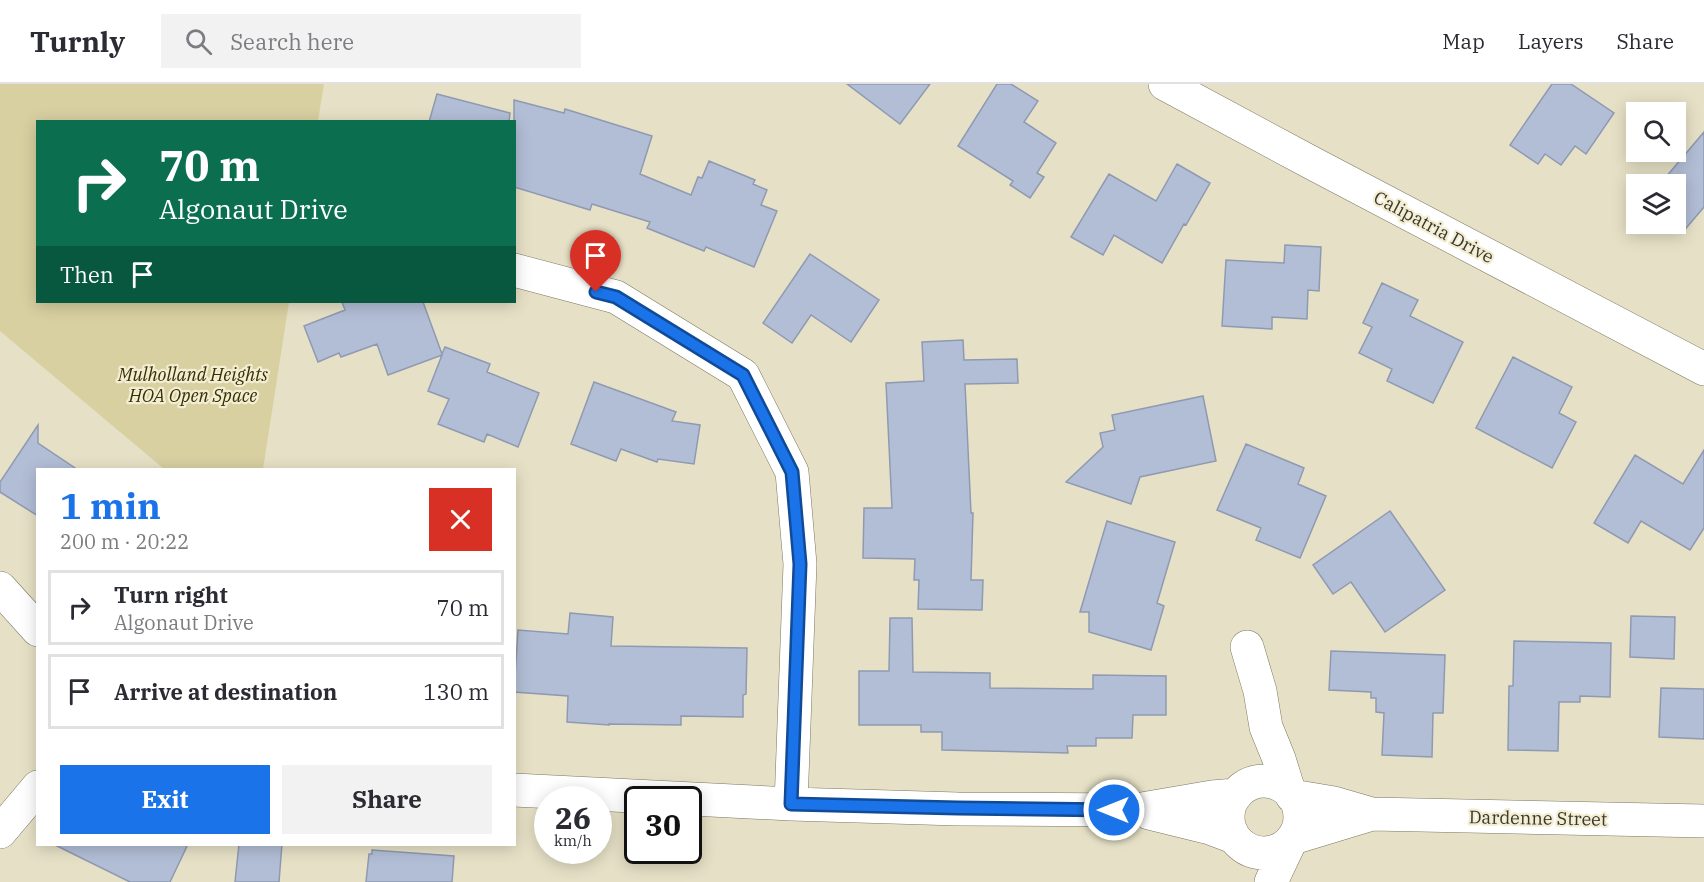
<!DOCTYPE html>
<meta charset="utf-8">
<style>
body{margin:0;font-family:"IBM Plex Serif",serif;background:#f2f2f3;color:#2b2b33;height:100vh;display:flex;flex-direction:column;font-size:22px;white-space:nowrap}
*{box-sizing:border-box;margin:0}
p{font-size:20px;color:#7c7c81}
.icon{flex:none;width:33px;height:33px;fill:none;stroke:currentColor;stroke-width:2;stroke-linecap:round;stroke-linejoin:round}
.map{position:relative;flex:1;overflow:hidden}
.drawer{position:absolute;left:36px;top:384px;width:480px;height:378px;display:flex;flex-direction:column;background:#fff;border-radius:0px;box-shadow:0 3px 15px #0003}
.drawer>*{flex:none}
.guide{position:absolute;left:36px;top:36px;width:480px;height:183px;border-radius:0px;box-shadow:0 3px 15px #0003;background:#0b6e4f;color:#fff;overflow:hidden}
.fabs{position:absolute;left:1626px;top:18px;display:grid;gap:12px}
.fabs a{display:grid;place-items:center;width:60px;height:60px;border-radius:0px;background:#fff;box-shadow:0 3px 15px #0003;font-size:30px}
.speed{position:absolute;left:534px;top:702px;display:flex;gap:12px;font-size:30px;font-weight:700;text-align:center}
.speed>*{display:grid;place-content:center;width:78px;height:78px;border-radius:50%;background:#fff;box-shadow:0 3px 15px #0003;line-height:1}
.speed small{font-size:15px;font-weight:400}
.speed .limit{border:3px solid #111;border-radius:9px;background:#fff;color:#111}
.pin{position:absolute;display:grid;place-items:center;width:51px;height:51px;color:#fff;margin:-62px -26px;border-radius:50% 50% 50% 0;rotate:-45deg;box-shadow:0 0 6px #0007}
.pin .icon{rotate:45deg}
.me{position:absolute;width:66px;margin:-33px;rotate:270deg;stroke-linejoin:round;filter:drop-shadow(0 0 4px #0008)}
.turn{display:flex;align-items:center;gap:21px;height:126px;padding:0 24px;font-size:27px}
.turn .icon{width:78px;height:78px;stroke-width:2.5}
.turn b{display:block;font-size:42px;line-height:51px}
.then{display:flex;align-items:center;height:57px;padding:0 24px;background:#0003;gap:12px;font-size:22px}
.round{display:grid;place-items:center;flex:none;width:63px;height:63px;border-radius:0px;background:#f2f2f3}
.overview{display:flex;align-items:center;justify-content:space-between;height:102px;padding:0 24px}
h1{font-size:36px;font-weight:700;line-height:45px;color:#1a73e8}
.button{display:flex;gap:12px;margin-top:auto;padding:12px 24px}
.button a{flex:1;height:69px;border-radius:0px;background:#1a73e8;color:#fff;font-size:24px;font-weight:700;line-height:69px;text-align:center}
.button a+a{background:#f2f2f3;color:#2b2b33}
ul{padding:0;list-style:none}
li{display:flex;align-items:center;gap:18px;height:75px;margin:0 12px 9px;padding:0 12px;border:3px solid #e1e1e2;border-radius:0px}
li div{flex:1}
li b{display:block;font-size:22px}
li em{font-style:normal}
header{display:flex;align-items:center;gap:36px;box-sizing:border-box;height:84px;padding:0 30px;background:#fff;border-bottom:2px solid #e1e1e2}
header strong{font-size:28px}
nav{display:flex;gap:33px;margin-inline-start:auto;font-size:21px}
.search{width:420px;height:54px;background:#f2f2f3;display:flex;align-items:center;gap:15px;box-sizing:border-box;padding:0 21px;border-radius:0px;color:#7c7c81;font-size:22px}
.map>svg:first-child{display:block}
</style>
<header>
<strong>Turnly</strong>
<div class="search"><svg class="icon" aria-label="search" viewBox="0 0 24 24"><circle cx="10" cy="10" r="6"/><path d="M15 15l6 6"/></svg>Search here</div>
<nav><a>Map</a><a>Layers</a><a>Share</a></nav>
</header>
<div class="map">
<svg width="1704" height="798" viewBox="0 0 1704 798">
<rect width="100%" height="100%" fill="#e6e1c6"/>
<path fill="#d8d0a1" d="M0,0H324L318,37L38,38V218H289L263,385H164L0,247Z"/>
<path fill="#b2bed6" stroke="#8f9ab1" stroke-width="1.5" d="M847,0H930L900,40Z
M997,0H1011L1038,17L1024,38L1056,59L1037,89L1044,93L1030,114L1010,101L1013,97L958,62Z
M1552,0H1571L1614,29L1586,70L1575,62L1561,81L1545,70L1538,80L1510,61Z
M437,10L510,29L509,38H429Z
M514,16L564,29L565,25L652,52L640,90L691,111L698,93L702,94L709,77L755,96L753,100L767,106L761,121L777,127L754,183L706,163L704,167L647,144L650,138L592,120L590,126L514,103Z
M1704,48V123L1682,149L1670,140H1676V100H1660Z
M1177,80L1210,99L1186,141L1184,140L1162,179L1114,151L1103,171L1071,153L1109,90L1156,117Z
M1285,161L1321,163L1319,207L1308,206L1307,235L1272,233V245L1222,242L1226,176L1284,179Z
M810,170L879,216L851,258L811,231L792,259L763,239Z
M1382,199L1418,216L1410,232L1463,258L1433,319L1387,297L1392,285L1359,269L1372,243L1363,239Z
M342,218H423L442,270L445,263L490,280L487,288L539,309L518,363L487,350L484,358L438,340L449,315L428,307L442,271L388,291L377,260L341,273L339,269L318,278L304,242L345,226Z
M963,256L964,276L1017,275L1018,299L965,300L971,429H973L971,496H983L982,526L918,525L919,496H914L915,475L863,474L864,424H892L886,299L924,297L922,258Z
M1513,273L1572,303L1559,329L1576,338L1552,384L1476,344Z
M594,298L676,328L672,337L700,341L694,380L658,375L657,378L621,365L616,377L571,360Z
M1203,312L1216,377L1140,393L1131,420L1066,398L1103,363L1100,349L1115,346L1112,331Z
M38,341V359L78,386H38V432L0,408V398Z
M1246,360L1304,384L1298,400L1326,412L1300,474L1256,456L1261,444L1217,426Z
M1704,366V444L1690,466L1641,437L1628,459L1594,439L1635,371L1683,400Z
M1390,427L1445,506L1385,548L1351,498L1333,510L1313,481Z
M1107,437L1175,458L1157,519L1164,522L1151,566L1089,548V528H1080Z
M570,529L613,533L611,562L747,564L746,610L743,611V633L681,632V641L609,640V641L567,638L568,612L514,608L518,546L568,550Z
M1631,532L1675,533L1674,575L1630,573Z
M890,534H912L913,588L990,589V604L1093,605V591L1166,592V631H1133L1132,654H1096V662H1067L1068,669L942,666V648H921V641H859V587H889Z
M1514,557L1611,559L1610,613L1580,612V618H1559L1558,667L1508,666L1509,602H1513Z
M1331,567L1445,571L1443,629H1433L1432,673L1382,671L1384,629L1376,628V614H1371V608L1329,606Z
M1661,604L1704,605V655L1659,653Z
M53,760H188L170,798H130Z
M239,760H282L279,798H235Z
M372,766L454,772L452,798H366L369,770H372Z"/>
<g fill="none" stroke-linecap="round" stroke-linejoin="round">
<defs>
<path id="minor" d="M1165,0L1312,79L1704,285
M514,186L616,213L743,291L792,388L800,480L791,720
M0,504L38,546
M1247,563L1260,607L1266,643L1279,675L1289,707
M1228 733a36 36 0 1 1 72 0a36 36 0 1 1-72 0Z
M514,706L791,720L958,725L1136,726L1212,713L1236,711
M1292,712L1334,719L1372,730L1704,737
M1149,729L1210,744L1234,753
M0,748L38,703
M1293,754L1372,730
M1271,798L1290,758"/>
</defs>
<use href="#minor" stroke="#7b775f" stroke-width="34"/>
<use href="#minor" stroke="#fff" stroke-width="33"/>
</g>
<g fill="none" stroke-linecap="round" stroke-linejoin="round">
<defs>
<path id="route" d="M596,208L616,213L743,291L792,388L800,480L791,720L958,724L1114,726"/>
</defs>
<use href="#route" stroke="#114b97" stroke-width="15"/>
<use href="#route" stroke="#1a73e8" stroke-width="10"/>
</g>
<g text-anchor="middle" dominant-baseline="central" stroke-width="4.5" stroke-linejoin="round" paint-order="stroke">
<g font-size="18" fill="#39382d" stroke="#f3eed3">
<text transform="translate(1434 143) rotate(28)">Calipatria Drive</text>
<text transform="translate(1538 734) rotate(1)">Dardenne Street</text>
</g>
<g font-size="18" font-style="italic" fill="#373003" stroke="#f3eed3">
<text x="193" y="290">Mulholland Heights<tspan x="193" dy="21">HOA Open Space</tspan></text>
</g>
</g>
</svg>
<div class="fabs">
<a><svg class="icon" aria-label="search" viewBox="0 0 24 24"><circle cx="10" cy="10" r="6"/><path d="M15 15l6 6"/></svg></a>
<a><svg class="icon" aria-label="layers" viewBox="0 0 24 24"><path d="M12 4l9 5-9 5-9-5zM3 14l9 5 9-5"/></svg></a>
</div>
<div class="speed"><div>26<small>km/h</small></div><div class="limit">30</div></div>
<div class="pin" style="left:596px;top:208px;background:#d93025"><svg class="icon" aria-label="arrive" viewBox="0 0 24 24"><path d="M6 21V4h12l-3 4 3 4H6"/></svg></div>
<svg class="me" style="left:1114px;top:726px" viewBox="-20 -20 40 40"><circle r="17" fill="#1a73e8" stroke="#fff" stroke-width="3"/><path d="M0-11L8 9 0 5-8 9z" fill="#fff"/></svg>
<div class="guide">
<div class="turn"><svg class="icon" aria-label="right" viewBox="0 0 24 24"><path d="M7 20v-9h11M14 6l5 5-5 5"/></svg><div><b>70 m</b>Algonaut Drive</div></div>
<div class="then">Then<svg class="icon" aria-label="arrive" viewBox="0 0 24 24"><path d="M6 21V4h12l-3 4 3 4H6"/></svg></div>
</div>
<section class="drawer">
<div class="overview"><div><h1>1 min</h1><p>200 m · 20:22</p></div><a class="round" style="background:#d93025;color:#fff"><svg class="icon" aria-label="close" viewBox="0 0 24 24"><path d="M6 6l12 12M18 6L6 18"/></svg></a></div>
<ul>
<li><svg class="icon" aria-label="right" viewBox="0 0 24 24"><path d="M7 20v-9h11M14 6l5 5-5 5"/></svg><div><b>Turn right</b><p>Algonaut Drive</p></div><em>70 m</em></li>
<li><svg class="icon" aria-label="arrive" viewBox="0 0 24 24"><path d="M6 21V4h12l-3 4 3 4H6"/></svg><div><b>Arrive at destination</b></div><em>130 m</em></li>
</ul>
<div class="button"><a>Exit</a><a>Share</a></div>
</section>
</div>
